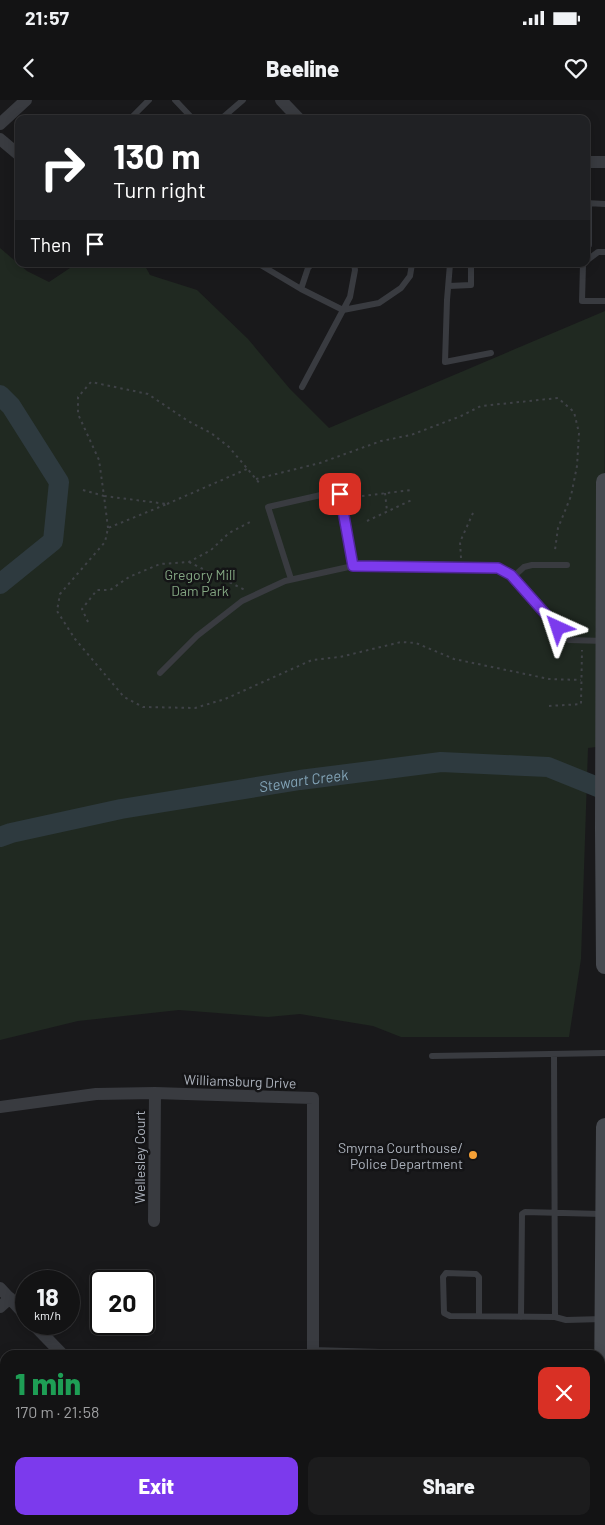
<!DOCTYPE html>
<meta charset="utf-8">
<style>
body{margin:0;font-family:Barlow,sans-serif;background:#1c1c1d;color:#f1f3f6;height:100vh;display:flex;flex-direction:column;font-size:19px;white-space:nowrap}
*{box-sizing:border-box;margin:0}
p{font-size:16px;color:#9d9ea0}
.icon{flex:none;width:28px;height:28px;fill:none;stroke:currentColor;stroke-width:2;stroke-linecap:round;stroke-linejoin:round}
.map{position:relative;flex:1;overflow:hidden}
.panel{position:absolute;left:0px;top:1250px;width:605px;height:175px;display:flex;flex-direction:column;background:#131314;border-radius:15px 15px 0 0;box-shadow:0 2px 12px #0003,0 0 0 1px #323234}
.panel>*{flex:none}
.guide{position:absolute;left:15px;top:15px;width:575px;height:152px;border-radius:10px;box-shadow:0 2px 12px #0003,0 0 0 1px #323234;background:#202124;color:#fff;overflow:hidden}
.speed{position:absolute;left:15px;top:1170px;display:flex;gap:10px;font-size:25px;font-weight:700;text-align:center}
.speed>*{display:grid;place-content:center;width:65px;height:65px;border-radius:50%;background:#131314;box-shadow:0 2px 12px #0003,0 0 0 1px #323234;line-height:1}
.speed small{font-size:12px;font-weight:400}
.speed .limit{border:2px solid #111;border-radius:8px;background:#fff;color:#111}
.pin{position:absolute;display:grid;place-items:center;width:42px;height:42px;color:#fff;margin:-21px;border-radius:10px;box-shadow:0 2px 8px #0006}
.me{position:absolute;width:55px;margin:-28px;rotate:318deg;stroke-linejoin:round;filter:drop-shadow(0 0 4px #0008)}
.turn{display:flex;align-items:center;gap:18px;height:105px;padding:0 15px;font-size:22px}
.turn .icon{width:65px;height:65px;stroke-width:2.5}
.turn b{display:block;font-size:35px;line-height:42px}
.then{display:flex;align-items:center;height:48px;padding:0 15px;background:#0003;gap:10px;font-size:19px}
.round{display:grid;place-items:center;flex:none;width:52px;height:52px;border-radius:10px;background:#1c1c1d}
.headline{display:flex;align-items:center;justify-content:space-between;height:85px;padding:0 15px}
h1{font-size:30px;font-weight:800;line-height:38px;color:#1e9e55}
.action{display:flex;gap:10px;margin-top:auto;padding:10px 15px}
.action a{flex:1;height:58px;border-radius:10px;background:#7c3aed;color:#fff;font-size:20px;font-weight:800;line-height:58px;text-align:center}
.action a+a{background:#1c1c1d;color:#f1f3f6}
.status{display:flex;justify-content:space-between;align-items:center;height:35px;padding:0 25px;background:#131314;direction:ltr}
.status svg{height:14px;fill:currentColor}
header{display:flex;justify-content:space-between;align-items:center;height:65px;padding:0 15px;background:#131314;font-size:22px;font-weight:800}
.map>svg:first-child{display:block}
</style>
<div class="status"><b>21:57</b><svg viewBox="0 0 49 12"><path d="M0 12V9h3v3zM5 12V6h3v6zM10 12V3h3v9zM15 12V0h3v12zM26 1h20v11H26zM47 4h2v5h-2z"/></svg></div>
<header><svg class="icon" aria-label="back" viewBox="0 0 24 24"><path d="M15 5l-7 7 7 7"/></svg>Beeline<svg class="icon" aria-label="heart" viewBox="0 0 24 24"><path d="M12 20l-8-8c-3-5 5-10 8-4 3-6 11-1 8 4z"/></svg></header>
<div class="map">
<svg width="605" height="1425" viewBox="0 0 605 1425">
<rect width="100%" height="100%" fill="#19191b"/>
<path fill="#252528" d="M404,1420H582V1425H404Z"/>
<path fill="#202921" d="M0,148L27,171L49,182L76,164H144L150,175L197,190L248,239L290,289L329,328L605,211L604,646L588,648L581,859L569,937H401L373,926L300,914L268,917L179,910L78,921L0,940Z"/>
<g fill="none" stroke-linecap="round" stroke-linejoin="round">
<g stroke="#2e3a3f" stroke-width="20">
<path d="M0,295L11,306L59,382L53,441L0,484"/>
<path id="s1" d="M0,737L11,733L121,709L300,680L441,662L548,667L605,690"/>
</g>
<path stroke="#3f4247" stroke-width="2" stroke-dasharray="2.5 4" stroke-linecap="butt" d="M256,379L320,363L381,341L411,335L461,316L481,306L558,298L574,312L579,333L577,366L571,396L558,428L555,450
M83,390L104,396L99,360L78,314V297L91,282L148,294L188,321L211,333L229,347L261,385
M385,393L387,411
M362,396L412,390
M167,404L247,369
M367,421L414,399
M108,428L104,396L167,404L108,428L105,442L60,494L57,511L75,539L124,597L143,607L195,608L225,599L312,560L340,557L401,542L416,543L454,559L549,579L581,580
M461,458L460,442L473,413
M189,462L245,490
M88,522L82,509L97,490H110L129,477L160,464L189,462L211,450L229,433L250,422
M549,606L581,604L582,550"/>
<path stroke="#393b40" stroke-width="6" d="M175,0L193,19
M130,19L149,0
M221,19L243,0
M586,103L605,104
M589,145V103
M586,161L598,152H605
M259,164L301,189L308,168L312,164
M450,164L447,200L445,262L491,253
M583,164L582,201H605
M449,186L471,185V164
M301,189L343,210L379,203L401,188L410,176L412,164
M302,287L350,197L355,170L354,164
M513,477L524,467L532,465H567
M291,479L268,407L334,392L340,394L353,466
M160,573L197,536L242,501L285,481L353,466L498,468L511,475L569,540L604,541
M554,954L555,1217L566,1220L603,1219
M432,956L605,953
M479,1216V1177L476,1174L446,1173L443,1177L444,1213L450,1216L555,1217
M521,1217L522,1114L525,1112L602,1114
M483,1425L484,1420
M566,1425L567,1420"/>
<path stroke="#393b40" stroke-width="12" d="M281,0L299,19
M0,24L26,0
M0,39L19,55
M586,62H605
M0,1007L96,994L155,993L313,998V1255
M154,1121L155,993
M0,1188L26,1216
M0,1207L10,1198
M33,1224L63,1255
M313,1253L380,1255
M150,1425V1420
M311,1425V1420"/>
<path stroke="#474a50" stroke-width="18" d="M605,382L604,730L605,865
M602,1425L605,1027"/>
</g>
<g fill="none" stroke-linecap="round" stroke-linejoin="round">
<defs>
<path id="route" d="M340,394L353,466L498,468L511,475L558,528"/>
</defs>
<use href="#route" stroke="#51269a" stroke-width="12"/>
<use href="#route" stroke="#7c3aed" stroke-width="9"/>
</g>
<circle fill="#f5a036" stroke="#141416" stroke-width="2" cx="473" cy="1055" r="5"/>
<g text-anchor="middle" dominant-baseline="central" stroke-width="5" stroke-linejoin="round" paint-order="stroke">
<g font-size="14" fill="#83a682" stroke="#141416">
<text x="200" y="474">Gregory Mill<tspan x="200" dy="16">Dam Park</tspan></text>
</g>
<g font-size="14" fill="#abb1bb" stroke="#141416">
<text transform="translate(240 981) rotate(2)">Williamsburg Drive</text>
<text transform="translate(139 1057) rotate(-90)">Wellesley Court</text>
</g>
<g font-size="14" fill="#abb1bb" stroke="#141416" text-anchor="end">
<text x="463" y="1047">Smyrna Courthouse/<tspan x="463" dy="16">Police Department</tspan></text>
</g>
<g font-size="15" font-style="italic" fill="#82a3b6" stroke="#141416">
<text stroke="none"><textPath href="#s1" startOffset="309">Stewart Creek</textPath></text>
</g>
</g>
</svg>
<div class="speed"><div>18<small>km/h</small></div><div class="limit">20</div></div>
<div class="pin" style="left:340px;top:394px;background:#d93025"><svg class="icon" aria-label="arrive" viewBox="0 0 24 24"><path d="M6 21V4h12l-3 4 3 4H6"/></svg></div>
<svg class="me" style="left:558px;top:528px" viewBox="-20 -20 40 40"><path d="M0-17L14 15 0 8-14 15z" fill="#7c3aed" stroke="#fff" stroke-width="4"/></svg>
<div class="guide">
<div class="turn"><svg class="icon" aria-label="right" viewBox="0 0 24 24"><path d="M7 20v-9h11M14 6l5 5-5 5"/></svg><div><b>130 m</b>Turn right</div></div>
<div class="then">Then<svg class="icon" aria-label="arrive" viewBox="0 0 24 24"><path d="M6 21V4h12l-3 4 3 4H6"/></svg></div>
</div>
<section class="panel">
<div class="headline"><div><h1>1 min</h1><p>170 m · 21:58</p></div><a class="round" style="background:#d93025;color:#fff"><svg class="icon" aria-label="close" viewBox="0 0 24 24"><path d="M6 6l12 12M18 6L6 18"/></svg></a></div>
<div class="action"><a>Exit</a><a>Share</a></div>
</section>
</div>
